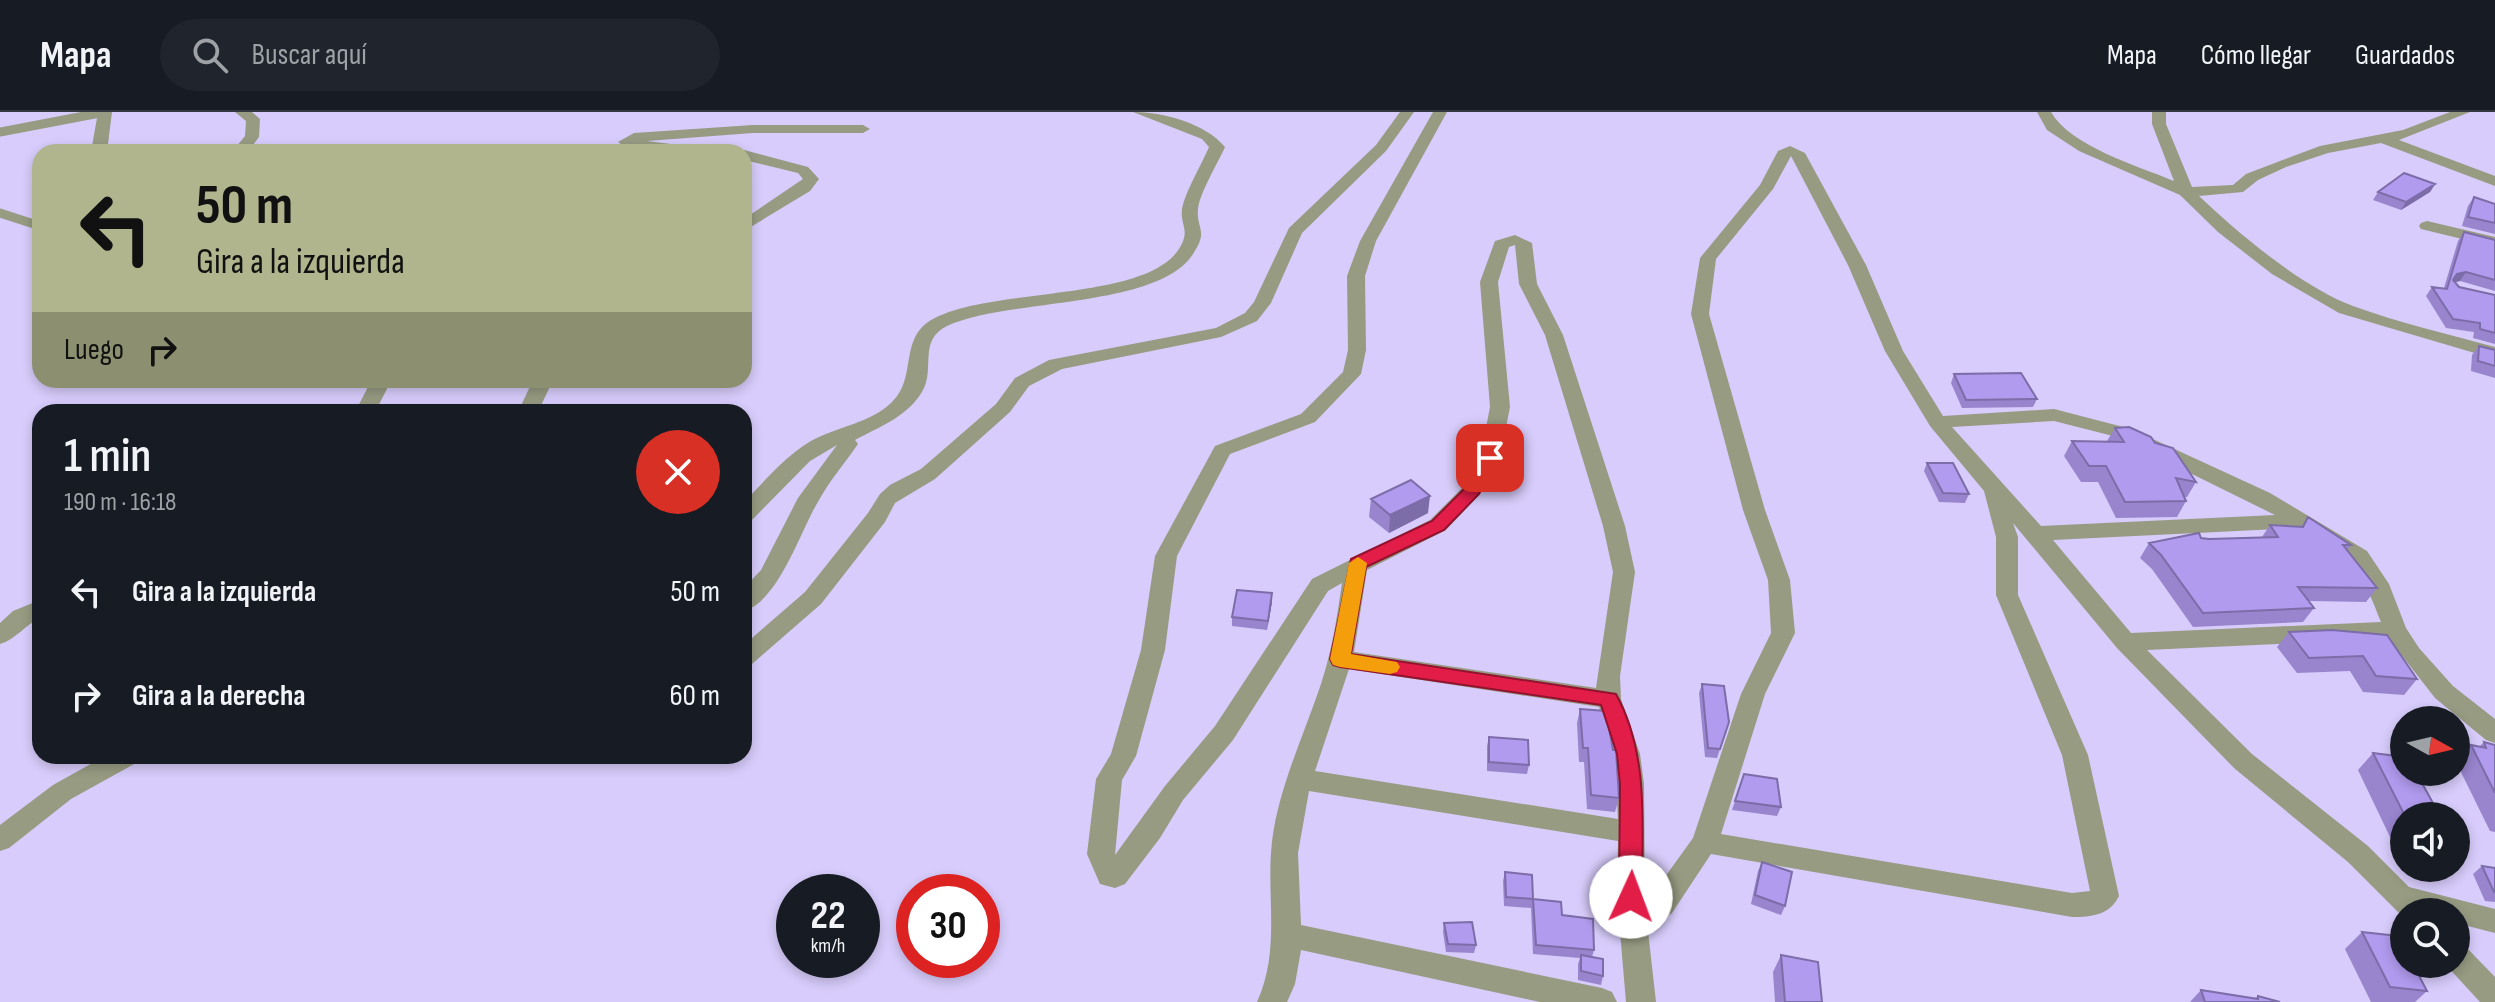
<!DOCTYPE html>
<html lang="es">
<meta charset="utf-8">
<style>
body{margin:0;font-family:"Sofia Sans Condensed",sans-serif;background:#20242c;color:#f1f3f6;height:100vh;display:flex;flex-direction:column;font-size:30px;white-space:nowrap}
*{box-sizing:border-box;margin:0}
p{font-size:26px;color:#9ea1a6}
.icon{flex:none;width:44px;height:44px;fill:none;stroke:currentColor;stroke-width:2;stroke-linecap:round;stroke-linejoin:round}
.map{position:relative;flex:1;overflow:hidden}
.side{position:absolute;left:32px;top:292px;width:720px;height:360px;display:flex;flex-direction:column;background:#171b24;border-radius:24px;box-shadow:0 4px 12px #0003}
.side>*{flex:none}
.top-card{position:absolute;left:32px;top:32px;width:720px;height:244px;border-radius:24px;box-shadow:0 4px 12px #0003;background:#b0b58d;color:#111;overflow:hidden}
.needle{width:52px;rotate:98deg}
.buttons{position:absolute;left:2390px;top:594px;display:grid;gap:16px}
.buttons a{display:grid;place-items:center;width:80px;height:80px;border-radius:50%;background:#171b24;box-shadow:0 4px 12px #0003;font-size:40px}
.speed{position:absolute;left:776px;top:762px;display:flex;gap:16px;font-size:40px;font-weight:700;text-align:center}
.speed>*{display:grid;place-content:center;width:104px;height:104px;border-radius:50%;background:#171b24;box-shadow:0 4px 12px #0003;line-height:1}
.speed small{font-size:20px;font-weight:400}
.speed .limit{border:12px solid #d22;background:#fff;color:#111}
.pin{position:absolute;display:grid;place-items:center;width:68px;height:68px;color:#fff;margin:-34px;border-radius:16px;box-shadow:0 4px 12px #0006}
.me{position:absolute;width:88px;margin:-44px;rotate:2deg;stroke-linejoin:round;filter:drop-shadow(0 0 6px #0008)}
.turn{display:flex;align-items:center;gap:28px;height:168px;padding:0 32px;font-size:36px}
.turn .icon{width:104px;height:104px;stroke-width:2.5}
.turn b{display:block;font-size:56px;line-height:68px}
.then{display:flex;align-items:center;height:76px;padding:0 32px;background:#0003;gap:16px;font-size:30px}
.round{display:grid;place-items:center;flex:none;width:84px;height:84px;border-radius:42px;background:#20242c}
.summary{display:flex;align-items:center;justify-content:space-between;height:136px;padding:0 32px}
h1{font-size:48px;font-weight:600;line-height:60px}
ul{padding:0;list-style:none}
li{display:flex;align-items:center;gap:24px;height:104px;padding:0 32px}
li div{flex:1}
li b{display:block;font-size:30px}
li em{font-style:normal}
header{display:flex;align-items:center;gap:48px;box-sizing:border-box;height:112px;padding:0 40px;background:#171b24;border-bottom:2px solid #363941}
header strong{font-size:38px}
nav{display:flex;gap:44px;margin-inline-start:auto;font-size:28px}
.search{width:560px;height:72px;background:#20242c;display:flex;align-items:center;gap:20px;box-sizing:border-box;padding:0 28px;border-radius:44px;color:#9ea1a6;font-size:30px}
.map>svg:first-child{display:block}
</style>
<header>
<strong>Mapa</strong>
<div class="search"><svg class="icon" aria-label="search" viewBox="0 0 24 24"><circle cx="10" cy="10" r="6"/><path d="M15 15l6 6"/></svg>Buscar aquí</div>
<nav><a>Mapa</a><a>Cómo llegar</a><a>Guardados</a></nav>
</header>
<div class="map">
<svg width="2495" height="890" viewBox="0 0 2495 890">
<rect width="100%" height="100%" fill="#d7ccfb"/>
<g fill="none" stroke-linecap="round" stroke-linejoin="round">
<path stroke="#979b82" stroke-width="9" d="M0,20L105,0
M0,101L40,114"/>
<path fill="#979b82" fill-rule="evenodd" d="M98,0H112L107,40H91Z
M235,0H252L260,7L259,25L248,40H232L245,24L246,9Z
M1133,0C1163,0 1205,11 1225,35C1218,51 1200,80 1198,97C1196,117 1209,118 1193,142C1158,197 1007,186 947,214C918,228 935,257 923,278C909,304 879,315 855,328L858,332C845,351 830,368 819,388C801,417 779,489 744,499V476L761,458L798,386L837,333L810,349L752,408L744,410V390C765,369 785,344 811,329C836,315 871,311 892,290C918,265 898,226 933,207C990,175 1145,190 1179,137C1191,118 1180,114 1182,97C1185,80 1202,52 1209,35L1202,27Z
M1400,0H1414L1386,39L1302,121L1271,191L1257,209L1221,225L1062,257L1029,274L1010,300L935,367L895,391L885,410L821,492L752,552L744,555V533L805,480L868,401L880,382L890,373L921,357L996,292L1015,266L1049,248L1216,216L1245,201L1254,190L1289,116L1376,33Z
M1433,0H1447L1376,129L1365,164L1366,238L1361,262L1315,310L1230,342L1177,444L1165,538L1136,644L1122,668L1115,743L1165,674L1215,614L1312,467L1430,408L1464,374L1480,346L1490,295L1480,170L1495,129L1515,123L1532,131L1537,172L1563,223L1625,414L1635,460L1620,564L1621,587L1640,642L1644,672L1645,789L1652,783L1693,726L1741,582L1771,521L1768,468L1743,398L1691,202L1700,146L1760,73L1778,39L1790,34L1805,41L1866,153L1903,239L1943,304L2054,297L2131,317L2270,381L2367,439L2389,472L2406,516L2419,536L2453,574L2495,607V631L2486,628L2435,586L2389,527L2147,538L2252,642L2368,734L2409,775L2495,797V821L2456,811V800H2404V806L2348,750L2234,656L2117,536L2013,411L2018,425V483L2088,643L2119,784C2110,803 2092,805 2072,805L1711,742L1672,801L1648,819L1656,890H1626L1617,785L1618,729L1309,679L1298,741L1301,813L1602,876L1612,880L1617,890H1540L1301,838L1295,872L1287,890H1257C1283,833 1263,776 1274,716C1283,666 1305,620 1321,572C1332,539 1337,505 1342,471L1328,479L1233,628L1183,688L1160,726L1125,772L1115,776L1100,772L1087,742L1096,667L1111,642L1141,538L1155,444L1215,334L1301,302L1343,260L1348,238L1347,164L1360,129ZM1791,44L1848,153L1885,239L1930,314L1984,379L1996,425V483L2062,643L2090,779L2072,781L1721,722L1765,582L1795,521L1790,468L1765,398L1709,202L1716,147L1773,77ZM1515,133L1519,172L1545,223L1603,414L1613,460L1596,576L1354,540L1367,458L1446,418L1479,383L1500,346L1510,295L1498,170L1509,135ZM2054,309L2117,325L2275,403L2041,414L1952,315ZM2297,416C2351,449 2358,449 2381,510L2131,521L2053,428ZM1349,557L1599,595L1614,642L1618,707L1315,659Z
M2037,0H2051C2070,34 2138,54 2174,69L2152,12V0H2166V12L2192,75L2233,73L2246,62L2320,34L2403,18L2450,0H2470L2399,28L2495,64V74L2381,31L2328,41L2286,55L2258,68L2243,80L2199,84C2239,122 2302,175 2353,194C2399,211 2448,222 2495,235V247L2339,201L2272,162L2218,120L2180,83L2079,39L2047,18Z
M753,13H863L870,17L863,21H753L647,29L687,34L694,40C672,40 635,44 618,30L634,21Z
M480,35H505L513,40H472Z
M744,38L808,55L819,67L810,79L744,119V107L803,67L798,61L744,48V40H738Z
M2427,109L2495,125V135L2421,117L2419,114L2421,111Z
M364,268H384L387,277L375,300H355L367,277Z
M533,268H553L538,300H518Z
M40,488V506C25,513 15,528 0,532V511L13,499Z
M105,644H140L136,651L71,687L9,736L0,739V713L53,673Z
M2456,831L2466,835L2495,865V890H2480L2446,853L2456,852Z"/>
</g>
<path fill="#9885ce" d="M2435,72L2430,80L2401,98L2373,88L2378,80Z
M2474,85L2495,92V122L2462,114L2468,94Z
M2464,120L2495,128V179L2460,169L2455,170L2459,175L2495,183V232L2473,226L2474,220L2446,216L2426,184L2432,175L2444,176L2458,129Z
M2479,234L2495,238V266L2471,259L2472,243Z
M1954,262L2037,287L2033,295L1962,296L1951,271Z
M2115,316L2155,331L2196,370L2187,385H2185L2186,389L2177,405L2116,406L2098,370H2081L2064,344L2072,329H2107Z
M1927,351L1969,382L1965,391L1939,390L1924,359Z
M1371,387L1428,401L1389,421L1369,405Z
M2308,405L2351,433L2347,439L2377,476L2366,490L2309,489L2314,496L2303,510L2193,515L2152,457L2140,446L2149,431L2201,426L2209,427L2262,425L2270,413L2301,415Z
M1272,490L1267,518L1232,514V505Z
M2332,518L2417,567L2404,583L2363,580L2350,559L2297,561L2277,535L2289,520Z
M1702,572L1729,610L1717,646L1705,645L1699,581Z
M1580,597L1619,686L1615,700L1587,697L1584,650H1579L1577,611Z
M1489,625L1529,653L1527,662L1487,659V634Z
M2484,630L2495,633V720L2490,719L2456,650L2471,633L2479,635Z
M2373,641L2440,704H2404V728L2391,727L2358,658Z
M1744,662L1781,695L1777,704L1732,698Z
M1762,750L1785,794L1781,803L1751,792L1758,759Z
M2482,754L2495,756V790L2485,789L2473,762Z
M1505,760L1533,787L1562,803L1594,838L1592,845L1603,864L1601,873L1578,868V852L1580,846L1533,842L1531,796L1504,794L1503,769Z
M1444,811L1476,833L1474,841L1446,840L1443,820Z
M2362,820L2427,879L2415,890H2371L2345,837Z
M1781,843L1822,890H1775L1773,860Z
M2201,878L2255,886L2258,884L2280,890H2190Z"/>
<path fill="#7c6ca7" d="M2435,72L2430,80L2401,98L2406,90Z
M2466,160L2460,169L2451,171L2457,162Z
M1430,384L1428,401L1389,421L1390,403Z
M1272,481V490L1267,518L1268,509Z"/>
<path fill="#b19bef" stroke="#7c6ca7" stroke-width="2" d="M2404,61L2435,72L2406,90L2378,80Z
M2474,85L2495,92V111L2468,105Z
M2464,120L2495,128V168L2466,160L2457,162L2453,168L2459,175L2495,183V221L2480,217V211L2453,207L2432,175L2447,177Z
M2479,234L2495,238V254L2478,249Z
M2021,261L2037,287L1966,288L1954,262Z
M2129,315L2151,325L2155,331L2173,336L2196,370L2176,366L2186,389L2125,390L2106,354H2089L2072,329L2124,330L2115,316Z
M1927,351H1953L1969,382L1943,381Z
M1411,368L1430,384L1390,403L1371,387Z
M2308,405L2351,433H2343L2377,476L2298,475L2314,496L2203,501L2161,443L2149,431L2199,421L2201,426L2209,427L2278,425L2270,413L2303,415Z
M1237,478L1272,481L1268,509L1232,505Z
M2332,518L2387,523L2417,567L2376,564L2363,544L2309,546L2289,520Z
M1702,572L1724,574L1729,610L1720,637L1708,636Z
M1580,597L1606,599L1613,638H1616L1619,686L1591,683L1588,636H1583Z
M1489,625L1528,628L1529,653L1489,650Z
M2484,630L2495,633V681L2471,633L2486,636Z
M2373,641L2404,645V660H2416L2440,704H2405Z
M1744,662L1777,667L1781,695L1735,689Z
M1762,750L1792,760L1785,794L1755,783Z
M2482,754L2495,756V780H2494Z
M1505,760L1532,763L1533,787L1506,785Z
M1533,787L1561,790L1562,803L1593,807L1594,838L1536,833Z
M1472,810L1476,833L1448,832L1444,811Z
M2362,820L2398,824L2404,836V852H2413L2427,879L2390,875Z
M1581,843L1603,847V864L1581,859Z
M1781,843L1818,850L1822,890H1785Z
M2201,878L2258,887V884L2280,890H2205Z"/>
<path fill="#e11d48" stroke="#92132f" stroke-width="2" d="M1490,341L1498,346L1479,382L1444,418L1366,455L1351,542L1616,582C1650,643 1642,717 1642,785L1639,792L1631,794L1622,792L1619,785L1620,672L1617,642L1601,593L1340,555L1333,553L1330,547L1351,447L1432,409L1466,375L1484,343Z"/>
<path fill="#f59e0b" d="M1358,445L1367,451L1351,542L1397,550L1400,555L1397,560L1390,562L1340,555L1333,553L1330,547L1349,451Z"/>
</svg>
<div class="buttons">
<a><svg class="needle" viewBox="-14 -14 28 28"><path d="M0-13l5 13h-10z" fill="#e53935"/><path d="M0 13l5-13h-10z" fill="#9ea1a6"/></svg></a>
<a><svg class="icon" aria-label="sound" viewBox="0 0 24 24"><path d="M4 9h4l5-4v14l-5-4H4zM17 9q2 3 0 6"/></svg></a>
<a><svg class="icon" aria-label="search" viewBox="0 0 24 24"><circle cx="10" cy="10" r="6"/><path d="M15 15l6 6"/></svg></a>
</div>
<div class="speed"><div>22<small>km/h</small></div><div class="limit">30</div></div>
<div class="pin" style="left:1490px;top:346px;background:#d93025"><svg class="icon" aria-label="arrive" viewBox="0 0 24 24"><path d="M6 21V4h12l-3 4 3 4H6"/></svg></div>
<svg class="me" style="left:1631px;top:785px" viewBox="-20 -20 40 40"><circle r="19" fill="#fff"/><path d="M0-13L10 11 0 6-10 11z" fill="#e11d48"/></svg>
<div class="top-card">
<div class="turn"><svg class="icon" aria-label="left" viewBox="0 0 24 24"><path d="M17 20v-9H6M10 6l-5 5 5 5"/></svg><div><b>50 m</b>Gira a la izquierda</div></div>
<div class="then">Luego<svg class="icon" aria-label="right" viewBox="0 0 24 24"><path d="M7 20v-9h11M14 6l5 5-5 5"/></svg></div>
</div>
<section class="side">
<div class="summary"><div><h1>1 min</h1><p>190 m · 16:18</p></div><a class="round" style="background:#d93025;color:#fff"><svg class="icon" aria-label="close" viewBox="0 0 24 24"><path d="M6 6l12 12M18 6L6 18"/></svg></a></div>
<ul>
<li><svg class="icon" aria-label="left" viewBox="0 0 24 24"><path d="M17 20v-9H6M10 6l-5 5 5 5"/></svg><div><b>Gira a la izquierda</b></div><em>50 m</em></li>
<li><svg class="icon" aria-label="right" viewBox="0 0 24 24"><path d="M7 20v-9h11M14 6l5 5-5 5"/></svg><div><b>Gira a la derecha</b></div><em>60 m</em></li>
</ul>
</section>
</div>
